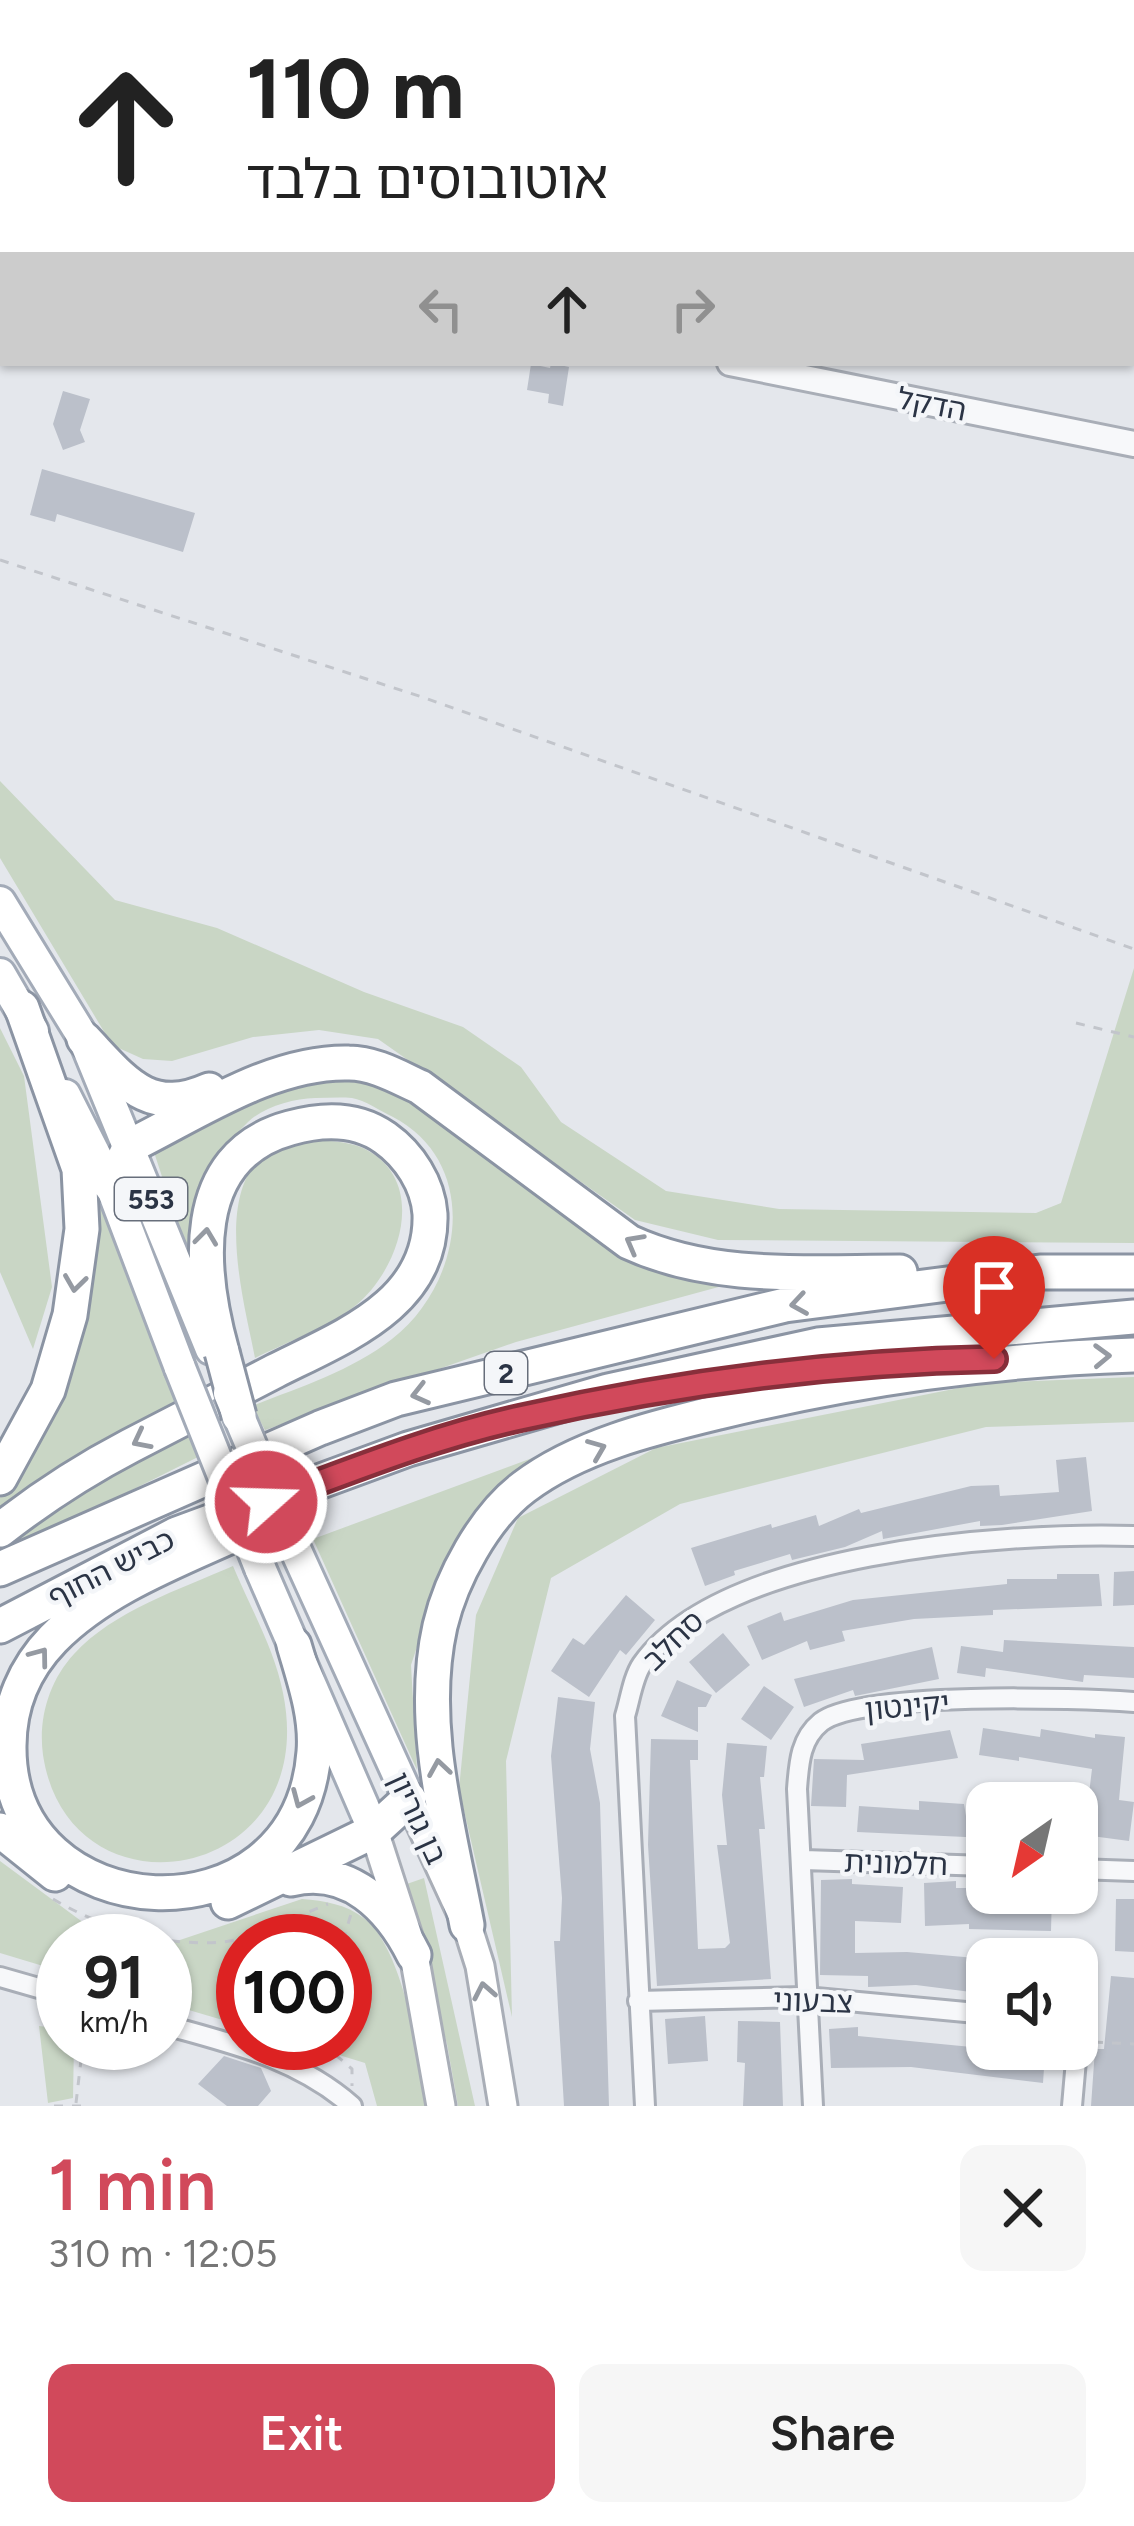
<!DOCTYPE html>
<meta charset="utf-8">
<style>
body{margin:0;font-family:Figtree,"Noto Sans Hebrew",sans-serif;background:#f6f6f6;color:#222;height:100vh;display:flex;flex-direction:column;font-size:45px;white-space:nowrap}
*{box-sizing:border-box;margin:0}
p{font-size:39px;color:#767676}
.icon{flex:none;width:66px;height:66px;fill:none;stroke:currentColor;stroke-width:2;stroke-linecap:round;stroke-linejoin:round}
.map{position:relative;height:2106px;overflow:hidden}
.details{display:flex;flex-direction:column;background:#fff;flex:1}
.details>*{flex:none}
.hud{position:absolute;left:0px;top:0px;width:1134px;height:366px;box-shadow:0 3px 9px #0004;background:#fff;color:#222;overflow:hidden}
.needle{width:78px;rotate:214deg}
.fabs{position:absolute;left:966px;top:1782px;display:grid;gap:24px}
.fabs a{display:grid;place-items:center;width:132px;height:132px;border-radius:24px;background:#fff;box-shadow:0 3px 9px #0004;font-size:60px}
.speed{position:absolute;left:36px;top:1914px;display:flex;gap:24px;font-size:60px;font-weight:700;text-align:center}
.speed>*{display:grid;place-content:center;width:156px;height:156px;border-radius:50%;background:#fff;box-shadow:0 3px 9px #0004;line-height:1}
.speed small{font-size:30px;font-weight:400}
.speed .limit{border:18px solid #d22;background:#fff;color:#111}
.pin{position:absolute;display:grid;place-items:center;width:102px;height:102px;color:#fff;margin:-123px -51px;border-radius:50% 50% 50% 0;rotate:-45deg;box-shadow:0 0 12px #0007}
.pin .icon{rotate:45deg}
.me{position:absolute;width:132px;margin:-66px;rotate:70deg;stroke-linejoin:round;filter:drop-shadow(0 0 9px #0008)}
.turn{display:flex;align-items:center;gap:42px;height:252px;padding:0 48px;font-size:54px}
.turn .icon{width:156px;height:156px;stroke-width:2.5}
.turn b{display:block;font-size:84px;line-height:102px}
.lanes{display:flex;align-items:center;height:114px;padding:0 48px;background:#0003;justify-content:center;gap:60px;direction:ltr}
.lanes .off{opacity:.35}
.round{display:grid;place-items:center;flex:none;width:126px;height:126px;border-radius:24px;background:#f6f6f6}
.overview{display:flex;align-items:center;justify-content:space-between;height:204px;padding:0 48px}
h1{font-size:72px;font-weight:600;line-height:90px;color:#d1495b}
.action{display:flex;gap:24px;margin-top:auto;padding:24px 48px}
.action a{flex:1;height:138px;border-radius:24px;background:#d1495b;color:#fff;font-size:48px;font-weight:600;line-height:138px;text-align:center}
.action a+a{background:#f6f6f6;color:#222}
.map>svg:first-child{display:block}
</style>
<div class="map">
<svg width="1134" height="2106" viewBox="0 0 1134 2106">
<rect width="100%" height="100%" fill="#e4e7ec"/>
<path fill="#c9d6c5" d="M0,781L115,900L217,928L364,992L463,1027L521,1067L561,1122L666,1191L779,1209L1036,1213L1061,1203L1134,968V1243L718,1240L635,1220L378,1039L319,1030L253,1037L172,1061L143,1059L112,1045L0,858Z
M0,1028L24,1076L52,1287L33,1349L0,1272Z
M358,1079L415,1100L554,1205L737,1282L516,1342L265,1430L252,1406C300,1387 351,1371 392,1339C463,1284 482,1164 393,1117C380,1111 365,1100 352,1098C340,1097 327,1098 315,1098C293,1099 265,1106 248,1122C211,1157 200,1206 187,1253L152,1146L306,1080Z
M307,1138C324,1141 348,1141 363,1148C430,1180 400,1270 355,1306C327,1328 287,1342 255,1358C245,1305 214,1198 263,1156C274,1147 295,1143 307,1138Z
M92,1166L182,1403L0,1520V1498C84,1402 93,1288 92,1166Z
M1134,1377V1422L986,1427L680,1504L551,1578L506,1761L512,2017L459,1789L476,1615L518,1518L656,1448L984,1383Z
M191,1427L200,1456L0,1556V1544L14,1533Z
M551,1451L500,1482L442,1572L411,1665L417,1770L313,1539Z
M233,1566C250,1607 275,1650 283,1693C322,1883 69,1926 43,1755C38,1719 49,1681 74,1654C113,1611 181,1589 233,1566Z
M0,1861L92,1929L124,1941H63V1972L0,1953Z
M424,1878L475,2106H458L447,2044L404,1885Z
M302,1899C325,1901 346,1904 365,1919C403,1949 420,2058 427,2106H377L365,2063L300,2043H345V1941H243V2026L165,2003V1945Z
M39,2026L63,2029V2043H74L73,2098L48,2103Z"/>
<path fill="#bbc0ca" d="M551,363L569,367L563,406L548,403L549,394L527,390L531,364L550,368Z
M63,391L90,399L80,430L85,442L63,450L53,424Z
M42,469L195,513L183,552L57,514L55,522L30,515Z
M1086,1457L1092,1511L1002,1525L980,1526V1521L883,1539L882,1531L845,1547L792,1560L790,1554L734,1571L735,1575L705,1586L691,1548L771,1524L772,1528L816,1515L819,1526L859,1509L861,1513L971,1486L999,1485L1000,1496L1059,1492L1056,1460Z
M1134,1571V1605L1113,1606L1114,1572Z
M1057,1574H1099L1102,1606L993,1610V1615L914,1619L842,1631L845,1641L810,1650L807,1641L762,1660L747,1626L781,1612L784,1621L853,1600L1007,1584V1579H1057Z
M626,1595L655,1620L626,1655L620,1650L589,1697L551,1671L573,1638L584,1645Z
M723,1633L750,1665L716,1693L689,1662Z
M1004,1640L1134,1647V1678L1084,1675L1083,1682L986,1668L985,1677L957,1673L961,1646L1003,1652Z
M932,1647L939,1679L855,1696L853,1690L804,1707L794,1679Z
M677,1680L712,1695L706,1707H698V1732L661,1716Z
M764,1686L794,1707L771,1740L741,1719Z
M558,1697L595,1702L590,1749L600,1803L609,2106H564L554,1941H560L562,1898L551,1756Z
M983,1728L1040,1737L1041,1729L1095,1738V1734L1125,1737L1119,1800L1134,1802L1129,1841L1084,1835L1092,1769L1019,1757V1761L979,1755Z
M950,1730L958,1758L847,1775L846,1807L811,1806L814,1759L864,1760L861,1744Z
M651,1739L698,1740V1760H690L698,1949L725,1948L730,1943L717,1845H727L722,1795L727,1743L767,1746L764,1777H760L765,1829H759L771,1979L657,1986L648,1845Z
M919,1801L964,1804L968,1828L972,1804H987V1838L857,1832L859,1806L919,1810Z
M852,1879V1884L903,1887L901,1923L855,1921V1953L907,1952L987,1959V1994L916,1985L868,1987V1976L820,1975L821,1880Z
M956,1881V1888H987V1893H1052L1051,1931L969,1929V1924L925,1926L924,1883Z
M1116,1899H1134V1952L1115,1951Z
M1111,1976L1134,1978V2106H1091L1095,2049H1104Z
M705,2016L708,2061L668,2064L665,2019Z
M738,2021L780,2022L783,2106H743L745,2063L737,2062Z
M858,2027V2036L1045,2054L1043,2083L911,2067L831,2068L829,2029Z
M224,2056L261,2068L271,2091L258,2106H227L198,2084Z"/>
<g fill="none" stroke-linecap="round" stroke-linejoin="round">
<defs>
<path id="service" d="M719,1383L904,1361"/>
<path id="minor" d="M804,1860L987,1866
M1077,1869L1134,1871
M0,1977L63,1995
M638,2001L805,1997L987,2014
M165,2025C233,2044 297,2058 352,2106
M645,2106L625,1716C630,1700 633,1677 642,1664C722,1552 1006,1532 1134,1536
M813,2106L797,1789C799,1763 800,1739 821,1722C860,1691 1079,1698 1134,1702
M1072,2106L1077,2049"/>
<path id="tertiary" d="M0,213L3,214
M730,363L1134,444"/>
<path id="secondary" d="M409,1799L467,1925L480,1966L503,2106
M374,1831L414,1955L441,2106"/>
<path id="primary" d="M0,902L84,1039L211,1349
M0,974L33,1031
M65,1095L111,1186L180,1368
M292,1542L409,1799
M260,1568L374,1831"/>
<path id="motorway" d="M84,1039C124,1081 148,1117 209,1090
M111,1186L130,1146C197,1113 272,1061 349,1063C374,1063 398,1077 420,1087L629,1242C713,1281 809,1272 900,1272
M0,1478L48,1390L70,1315L82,1229L79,1169L22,1008
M0,1530C41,1498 84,1470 130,1446C178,1421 227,1396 275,1371C342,1337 433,1304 430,1214C428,1184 409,1155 385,1138C357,1118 322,1119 290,1128C186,1156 200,1273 222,1352
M244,1530C179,1560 104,1587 53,1639C25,1668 9,1705 9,1746C7,1931 299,1950 314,1752C317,1716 304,1679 294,1645
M0,1569L320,1428L396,1399L785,1305L1040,1272H1134
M0,1626L177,1534L408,1449L608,1391L818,1345L1134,1317
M0,1830L55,1874
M291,1879C349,1865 390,1907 414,1955
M228,1902L374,1831L409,1799
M467,1925C449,1828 418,1724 440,1626C451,1579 484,1517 524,1487C578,1446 653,1428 719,1412C860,1378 988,1360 1134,1355"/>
</defs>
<use href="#service" stroke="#a9aeb7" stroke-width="15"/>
<use href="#minor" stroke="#a9aeb7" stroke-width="24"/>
<use href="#tertiary" stroke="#a9aeb7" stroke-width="30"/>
<use href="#secondary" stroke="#a9aeb7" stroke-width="33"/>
<use href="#primary" stroke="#a3abb8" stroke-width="36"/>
<use href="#motorway" stroke="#8b94a3" stroke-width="39"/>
<path stroke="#c2c5cb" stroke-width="3" stroke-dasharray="9 9" stroke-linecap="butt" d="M304,3L305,0
M0,560L425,698L1134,949
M1076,1023L1134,1037
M53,1899C102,1928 164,1947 222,1942C256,1939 296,1916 328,1904
M343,1941L351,1914
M1094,2042L1134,2044
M322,2043L352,2069V2086
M76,2103L83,2043
M54,2106H88"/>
<use href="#service" stroke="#f7f8fa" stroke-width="9"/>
<use href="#minor" stroke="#f7f8fa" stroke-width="18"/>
<use href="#tertiary" stroke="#f7f8fa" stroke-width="24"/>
<use href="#secondary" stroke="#fff" stroke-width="27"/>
<use href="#primary" stroke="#fff" stroke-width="30"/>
<use href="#motorway" stroke="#fff" stroke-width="33"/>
<defs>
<path id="primary-bridge" d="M180,1368L260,1568
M229,1393L292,1542"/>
<path id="motorway-bridge" d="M222,1352L239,1416"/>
</defs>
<use href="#primary-bridge" stroke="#a3abb8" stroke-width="36" stroke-linecap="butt"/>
<use href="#motorway-bridge" stroke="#8b94a3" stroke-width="39" stroke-linecap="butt"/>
<use href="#primary-bridge" stroke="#fff" stroke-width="30"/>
<use href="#motorway-bridge" stroke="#fff" stroke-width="33"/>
</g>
<defs><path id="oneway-chevron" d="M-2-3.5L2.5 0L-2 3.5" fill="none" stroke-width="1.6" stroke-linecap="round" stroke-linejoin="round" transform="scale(3)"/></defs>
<g stroke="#959aa2">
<use href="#oneway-chevron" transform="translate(206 1237) rotate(-83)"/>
<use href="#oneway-chevron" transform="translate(634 1243) rotate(-151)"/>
<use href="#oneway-chevron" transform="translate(75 1283) rotate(98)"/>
<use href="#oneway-chevron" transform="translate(799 1304) rotate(171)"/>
<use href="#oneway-chevron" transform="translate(1102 1356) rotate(-2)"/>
<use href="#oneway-chevron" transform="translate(420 1394) rotate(166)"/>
<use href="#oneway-chevron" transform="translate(141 1440) rotate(153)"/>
<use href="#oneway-chevron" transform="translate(597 1449) rotate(-22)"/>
<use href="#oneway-chevron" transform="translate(40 1656) rotate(-53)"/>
<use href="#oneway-chevron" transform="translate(439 1768) rotate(-99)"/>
<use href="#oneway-chevron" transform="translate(301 1799) rotate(113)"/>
<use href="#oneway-chevron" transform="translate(484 1991) rotate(-101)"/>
</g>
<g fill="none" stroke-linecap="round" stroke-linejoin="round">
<defs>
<path id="route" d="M266,1502C350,1471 433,1437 520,1418C675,1383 835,1362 994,1359"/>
</defs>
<use href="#route" stroke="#882f3b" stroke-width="30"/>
<use href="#route" stroke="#d1495b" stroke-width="21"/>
</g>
<g text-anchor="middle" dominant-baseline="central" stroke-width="9" stroke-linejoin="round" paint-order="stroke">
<g fill="#f4f6f9" stroke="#676e7b" stroke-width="3">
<rect x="115" y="1178" width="72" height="42" rx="9"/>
<rect x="485" y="1352" width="42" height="42" rx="9"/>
</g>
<g font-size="27" font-weight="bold" fill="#2b3445">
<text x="151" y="1199">553</text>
<text x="506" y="1373">2</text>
</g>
<g font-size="30" fill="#2b3445" stroke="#f4f6f9">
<text transform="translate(932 404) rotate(11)">הדקל</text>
<text transform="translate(111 1568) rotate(-27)">כביש החוף</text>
<text transform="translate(673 1640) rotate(-44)">סחלב</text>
<text transform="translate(907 1706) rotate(-5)">יקינטון</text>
<text transform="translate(418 1818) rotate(65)">בן גוריון</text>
<text transform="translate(896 1863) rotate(2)">חלמונית</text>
<text transform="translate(813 2001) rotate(2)">צבעוני</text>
</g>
</g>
</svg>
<div class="fabs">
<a><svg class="needle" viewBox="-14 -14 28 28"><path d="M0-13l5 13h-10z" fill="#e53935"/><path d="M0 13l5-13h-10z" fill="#767676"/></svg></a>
<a><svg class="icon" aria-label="sound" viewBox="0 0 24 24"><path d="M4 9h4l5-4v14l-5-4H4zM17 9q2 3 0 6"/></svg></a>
</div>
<div class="speed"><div>91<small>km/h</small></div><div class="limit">100</div></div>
<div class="pin" style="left:994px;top:1359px;background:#d93025"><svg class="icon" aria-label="arrive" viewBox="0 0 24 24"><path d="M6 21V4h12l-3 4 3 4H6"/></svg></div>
<svg class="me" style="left:266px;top:1502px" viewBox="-20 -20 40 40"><circle r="17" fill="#d1495b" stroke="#fff" stroke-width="3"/><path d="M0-11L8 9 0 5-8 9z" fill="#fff"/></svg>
<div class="hud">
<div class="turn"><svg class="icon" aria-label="ahead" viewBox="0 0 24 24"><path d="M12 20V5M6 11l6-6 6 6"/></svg><div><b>110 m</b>אוטובוסים בלבד</div></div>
<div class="lanes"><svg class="icon off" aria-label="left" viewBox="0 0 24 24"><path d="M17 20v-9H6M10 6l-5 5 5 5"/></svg><svg class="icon" aria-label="ahead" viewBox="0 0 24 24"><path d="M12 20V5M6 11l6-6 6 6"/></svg><svg class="icon off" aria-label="right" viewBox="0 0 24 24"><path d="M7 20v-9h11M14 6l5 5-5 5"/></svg></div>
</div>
</div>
<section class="details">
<div class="overview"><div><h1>1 min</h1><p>310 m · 12:05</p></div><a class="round"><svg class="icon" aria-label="close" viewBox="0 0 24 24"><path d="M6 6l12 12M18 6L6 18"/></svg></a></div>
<div class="action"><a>Exit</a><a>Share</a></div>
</section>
